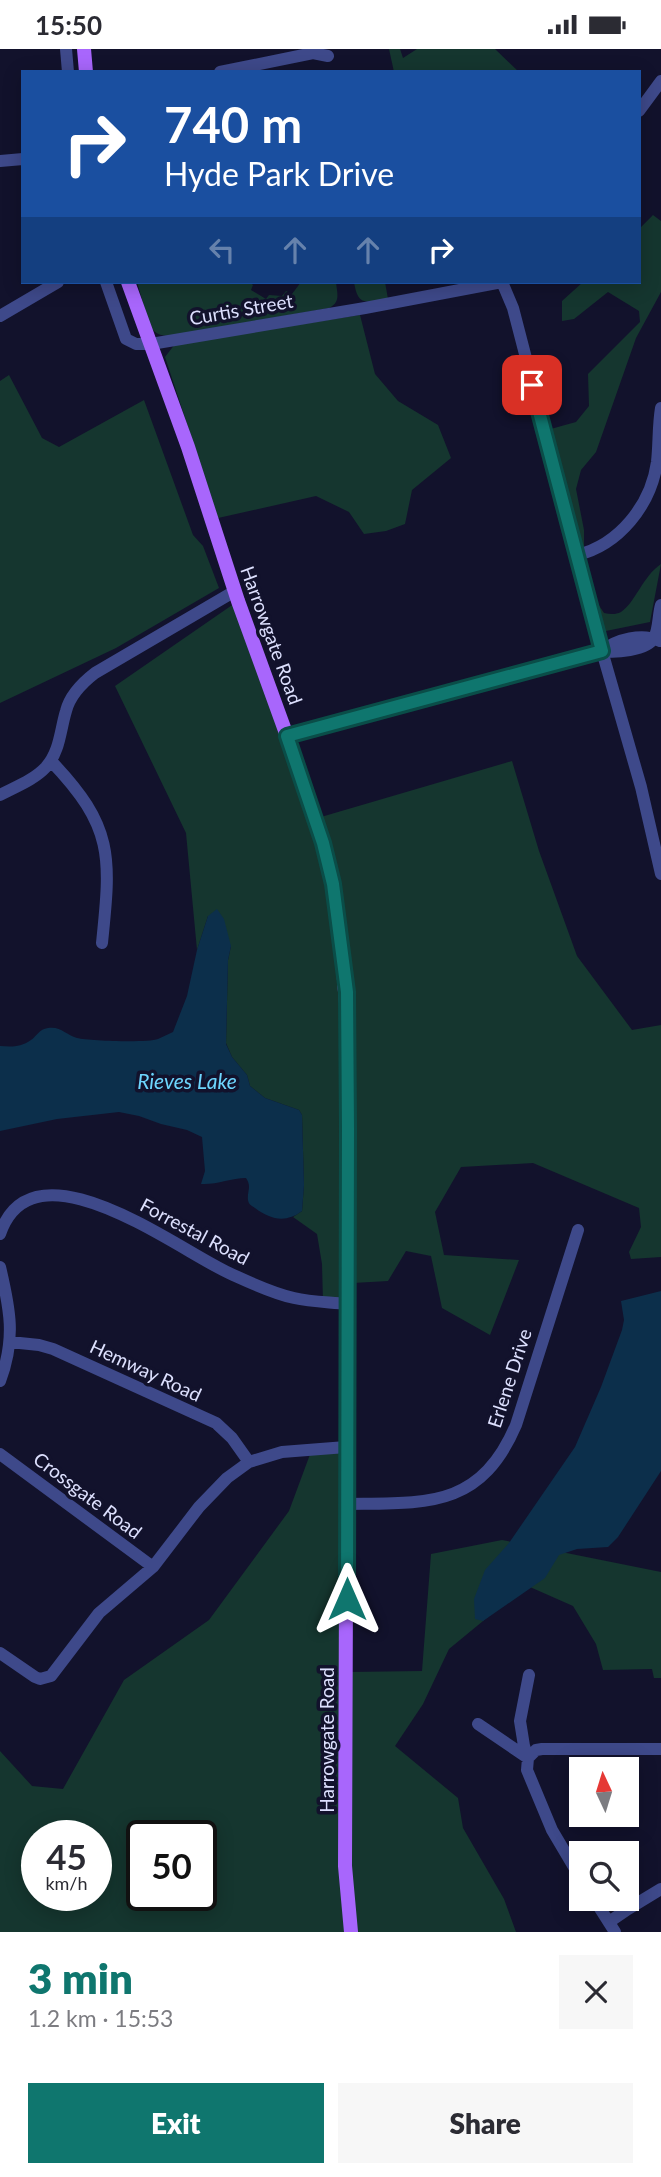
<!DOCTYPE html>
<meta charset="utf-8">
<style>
body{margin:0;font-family:Lato,sans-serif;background:#f7f7f7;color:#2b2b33;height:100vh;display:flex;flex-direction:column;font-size:26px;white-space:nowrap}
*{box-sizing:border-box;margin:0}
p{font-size:23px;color:#7c7c81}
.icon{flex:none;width:38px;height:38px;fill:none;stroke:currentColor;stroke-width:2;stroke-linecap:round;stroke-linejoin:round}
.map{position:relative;height:1883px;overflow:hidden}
.drawer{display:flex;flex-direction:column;background:#fff;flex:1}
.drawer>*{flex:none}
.guide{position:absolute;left:21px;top:21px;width:620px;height:214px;border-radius:0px;box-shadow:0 4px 18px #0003;background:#1a4fa0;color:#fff;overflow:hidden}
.needle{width:46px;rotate:356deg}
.buttons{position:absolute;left:569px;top:1708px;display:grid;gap:14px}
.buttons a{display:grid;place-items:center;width:70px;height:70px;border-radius:0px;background:#fff;box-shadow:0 4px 18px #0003;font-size:35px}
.speed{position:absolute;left:21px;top:1771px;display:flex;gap:14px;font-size:35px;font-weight:700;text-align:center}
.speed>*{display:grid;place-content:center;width:91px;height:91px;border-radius:50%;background:#fff;box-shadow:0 4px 18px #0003;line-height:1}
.speed small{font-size:18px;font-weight:400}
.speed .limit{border:4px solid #111;border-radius:10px;background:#fff;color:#111}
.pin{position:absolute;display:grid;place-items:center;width:60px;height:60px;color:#fff;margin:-30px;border-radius:14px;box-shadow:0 4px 10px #0006}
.me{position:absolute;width:77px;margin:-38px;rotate:0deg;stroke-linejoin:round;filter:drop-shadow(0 0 5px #0008)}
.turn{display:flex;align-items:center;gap:24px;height:147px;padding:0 28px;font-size:32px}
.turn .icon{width:91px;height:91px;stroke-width:2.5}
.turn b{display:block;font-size:49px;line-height:60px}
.lanes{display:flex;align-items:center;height:66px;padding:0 28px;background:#0003;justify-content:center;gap:35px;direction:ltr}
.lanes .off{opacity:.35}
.round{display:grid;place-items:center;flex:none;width:74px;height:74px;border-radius:0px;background:#f7f7f7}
.summary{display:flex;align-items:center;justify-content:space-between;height:119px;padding:0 28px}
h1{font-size:42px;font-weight:800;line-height:52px;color:#0f766e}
.cta{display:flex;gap:14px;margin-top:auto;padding:14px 28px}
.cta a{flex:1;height:80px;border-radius:0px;background:#0f766e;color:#fff;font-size:28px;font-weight:800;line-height:80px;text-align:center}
.cta a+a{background:#f7f7f7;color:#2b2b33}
.status{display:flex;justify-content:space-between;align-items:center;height:49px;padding:0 35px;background:#fff;direction:ltr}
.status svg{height:19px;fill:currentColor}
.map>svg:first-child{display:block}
</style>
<div class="status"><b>15:50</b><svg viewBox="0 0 49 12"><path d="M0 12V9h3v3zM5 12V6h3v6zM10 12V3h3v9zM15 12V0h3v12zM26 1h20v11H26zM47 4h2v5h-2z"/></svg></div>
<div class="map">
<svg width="661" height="1883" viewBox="0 0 661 1883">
<rect width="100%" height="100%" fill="#12122c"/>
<path fill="#15362f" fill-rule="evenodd" d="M389,0H400L403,9L417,0H495L519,23H394Z
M653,166L661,172V243L636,289L596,403L581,421L576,440L584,481V506L581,510L547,381L576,373L589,357L588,325L640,273L639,262L608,243L574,270L562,272V252L583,233H639V180Z
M137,233H250L253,236L251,241L266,250L269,246L282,247L286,242L292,245L301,233H336C337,244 341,253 329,259L170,287C161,287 156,285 150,278Z
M354,233H385L388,250C366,253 358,258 354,233Z
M360,266L375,325L398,352L438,376L451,409L412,441L405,475L386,482L364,485L349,463L316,447L218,469L165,308L175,295Z
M9,326L42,389L59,398L144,351L193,486L203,497L219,539L116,599L0,654V332Z
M661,515L650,573L601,583L587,528L592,531L598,555L604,564C610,565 615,566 621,563C635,554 643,527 661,515Z
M238,552L311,756L341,889L347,1255L323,1253L322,1215L317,1185L293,1168L302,1162L304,1136L302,1066L299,1061L265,1049L250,1037L247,1026L232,1008L226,994L228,911L231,897L208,867L197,901L186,784L115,637Z
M512,712L539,802L577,907L632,981L661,976V1208L631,1210L629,1203L641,1178L639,1159L533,1114L461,1118L435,1163L444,1206L519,1211L490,1286L442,1259L431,1207L406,1202L388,1232L353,1234L354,1034L321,768Z
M346,1398L351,1883H0V1702L32,1737L63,1740L124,1631L209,1571L289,1462L312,1400ZM37,1787H96V1846H37ZM142,1787H201V1846H142Z
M502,1491L661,1523V1629H654L652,1620L603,1621L596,1595L573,1557L530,1538L494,1563L449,1600L423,1655L395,1697L458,1749L463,1779L504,1850L516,1883H357L351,1814L350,1623L422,1622L431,1505Z"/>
<path fill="#0c2f4b" d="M217,860L224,870L231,897L228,911L226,995L232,1008L247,1026L250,1037L265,1049L299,1061L302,1066L304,1136L302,1162C286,1174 271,1171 255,1159C251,1156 249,1156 248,1151C247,1142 252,1138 246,1129C231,1129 216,1136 201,1135L205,1122L202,1088L187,1081L161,1075L139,1067L119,1063L57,1070L0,1082V997C12,998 21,998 31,991C37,987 39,980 48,979C61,977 66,986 77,989C89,992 148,994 158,990C163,988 168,985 173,983L187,947L197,901L208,867Z
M661,1242V1422L618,1488L608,1498L577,1500L559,1506L545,1529L483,1572L475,1570L474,1550L485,1521L509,1494L575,1398L601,1338L622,1281L624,1271L621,1252Z"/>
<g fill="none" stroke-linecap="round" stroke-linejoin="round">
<path stroke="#3e498a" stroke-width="12" d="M66,0L68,23
M220,23L313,4L328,7
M639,62L661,32
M0,112L23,110
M106,233L126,290L136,295H151L365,259L502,233
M502,233L513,259L602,602L641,738L661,825
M0,267L58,233
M577,506C619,496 651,456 657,413C659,395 658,377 661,359
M602,602C617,590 642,584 660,592
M287,687L602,602C614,604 647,602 654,589C659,580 658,566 661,556
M51,712C114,778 111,807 102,894
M0,746C15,738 34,731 46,718C60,702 60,682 66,662C70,646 82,634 95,624L235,542
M0,1185C33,1088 178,1201 229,1224C249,1233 271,1244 294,1249C311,1253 329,1253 347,1255
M0,1218C10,1260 16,1290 0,1332
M10,1293L39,1296L53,1300L216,1374L232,1389L249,1413
M0,1405L153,1518
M347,1455C426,1454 480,1460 516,1376L578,1181
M0,1604L35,1628L40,1630L51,1627L99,1564L153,1518L199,1458L227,1429L249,1413L282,1403L346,1398
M529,1626L520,1672L524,1697L528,1709L527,1721L552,1781L581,1830
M478,1675L528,1709L536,1701L542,1700H661
M594,1850L615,1883
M609,1873L628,1860L661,1840"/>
<path stroke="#a866fc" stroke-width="14" d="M84,0L86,23
M128,233L188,398L238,552L287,687L323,794L333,835L339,872L348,978L345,1817L351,1883"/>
</g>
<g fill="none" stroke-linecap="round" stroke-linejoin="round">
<defs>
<path id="route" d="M347,1550L348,1079L347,943L333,835L323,794L287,687L602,602L532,336"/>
</defs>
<use href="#route" stroke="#0a4d48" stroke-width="18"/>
<use href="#route" stroke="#0f766e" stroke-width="12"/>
</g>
<g text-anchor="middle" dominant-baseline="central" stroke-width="7" stroke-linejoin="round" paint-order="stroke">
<g font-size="19" fill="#dde0fe" stroke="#12122c">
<text transform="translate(241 260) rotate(-10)">Curtis Street</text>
<text transform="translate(272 586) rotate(70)">Harrowgate Road</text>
<text transform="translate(195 1182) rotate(28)">Forrestal Road</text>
<text transform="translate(146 1321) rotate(25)">Hemway Road</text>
<text transform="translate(509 1329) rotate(-72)">Erlene Drive</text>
<text transform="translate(88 1446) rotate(37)">Crossgate Road</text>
<text transform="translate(326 1691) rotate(-90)">Harrowgate Road</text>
</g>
<g font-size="21" font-style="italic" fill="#6dd5fd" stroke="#12122c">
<text x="187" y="1031">Rieves Lake</text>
</g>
</g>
</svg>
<div class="buttons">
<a><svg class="needle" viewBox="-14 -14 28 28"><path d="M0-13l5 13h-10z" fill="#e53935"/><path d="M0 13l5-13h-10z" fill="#7c7c81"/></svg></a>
<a><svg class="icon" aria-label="search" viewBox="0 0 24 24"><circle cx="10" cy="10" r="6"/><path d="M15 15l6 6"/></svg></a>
</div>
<div class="speed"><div>45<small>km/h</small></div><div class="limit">50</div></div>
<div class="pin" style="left:532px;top:336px;background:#d93025"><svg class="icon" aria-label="arrive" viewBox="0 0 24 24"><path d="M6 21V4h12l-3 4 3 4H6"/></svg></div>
<svg class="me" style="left:347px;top:1550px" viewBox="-20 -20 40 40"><path d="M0-17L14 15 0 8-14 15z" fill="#0f766e" stroke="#fff" stroke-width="4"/></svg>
<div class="guide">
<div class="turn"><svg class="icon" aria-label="right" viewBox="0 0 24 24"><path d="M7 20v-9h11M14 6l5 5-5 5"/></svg><div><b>740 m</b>Hyde Park Drive</div></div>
<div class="lanes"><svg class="icon off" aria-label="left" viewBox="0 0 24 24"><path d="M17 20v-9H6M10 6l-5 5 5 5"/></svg><svg class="icon off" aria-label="ahead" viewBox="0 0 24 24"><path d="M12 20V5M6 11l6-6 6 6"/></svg><svg class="icon off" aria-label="ahead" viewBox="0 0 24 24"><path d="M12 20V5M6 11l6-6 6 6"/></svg><svg class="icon" aria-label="right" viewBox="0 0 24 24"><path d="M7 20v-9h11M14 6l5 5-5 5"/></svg></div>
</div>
</div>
<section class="drawer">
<div class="summary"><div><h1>3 min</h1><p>1.2 km · 15:53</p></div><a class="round"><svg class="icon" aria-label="close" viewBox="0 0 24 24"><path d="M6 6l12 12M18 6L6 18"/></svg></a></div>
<div class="cta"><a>Exit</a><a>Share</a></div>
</section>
